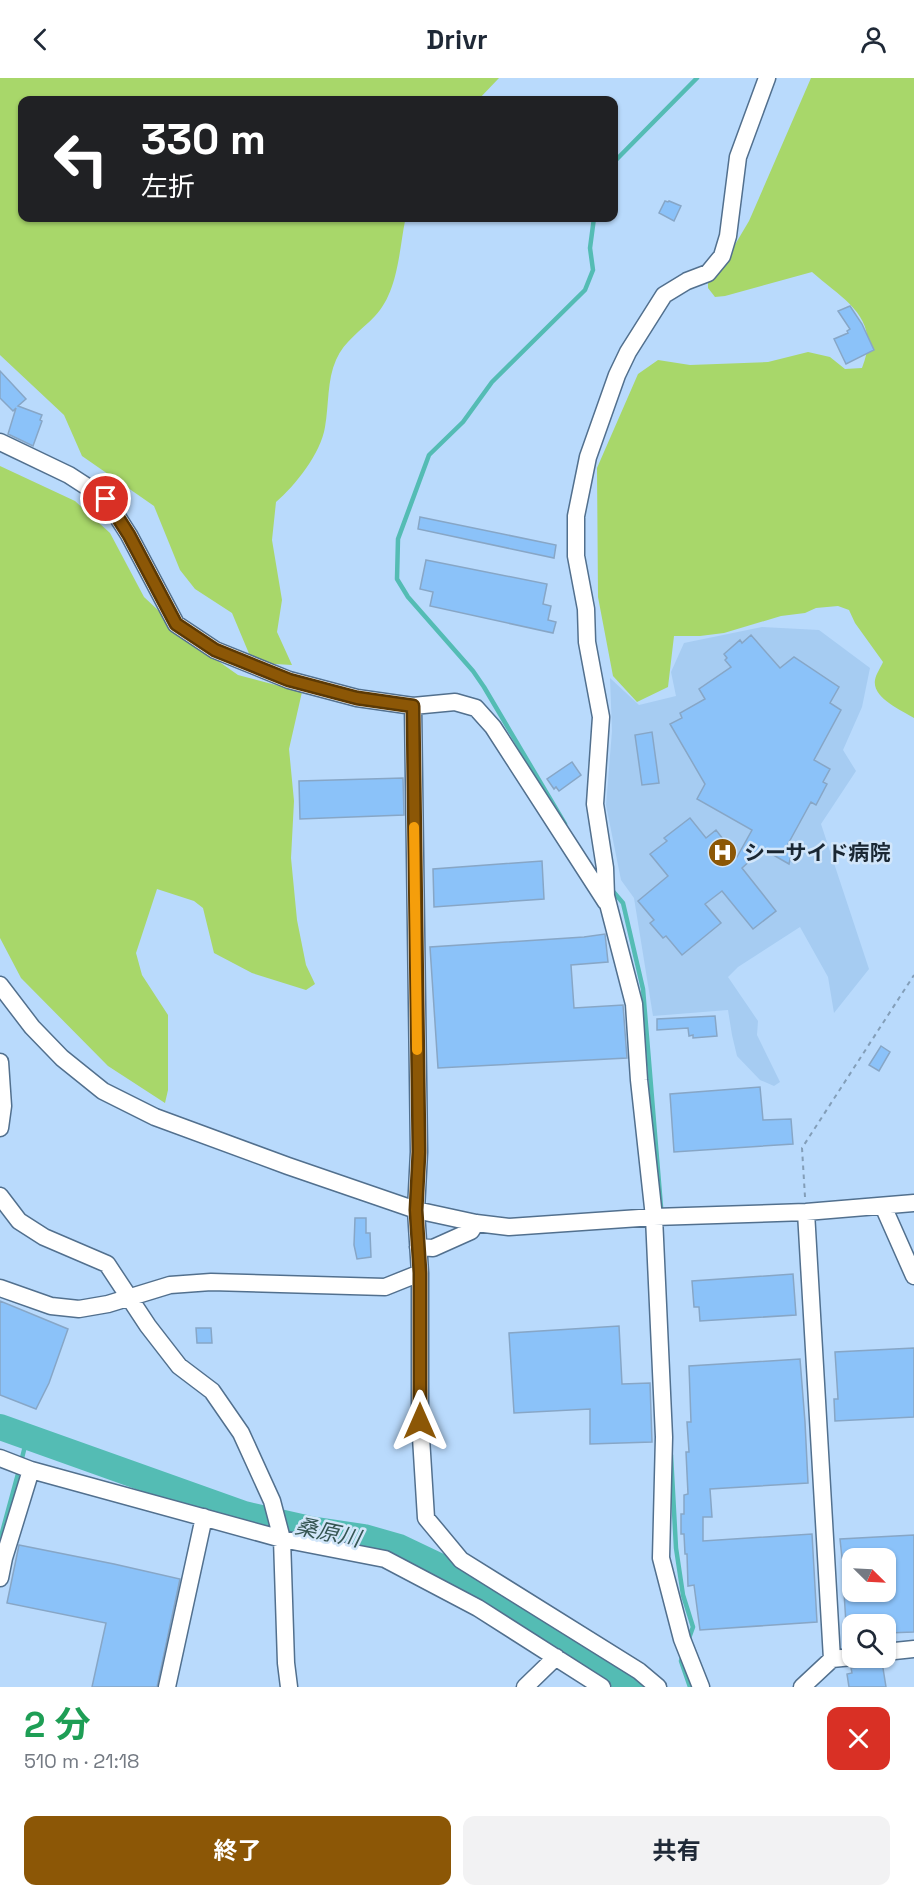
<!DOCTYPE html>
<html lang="ja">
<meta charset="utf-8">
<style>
body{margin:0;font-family:"Space Grotesk","Noto Sans JP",sans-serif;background:#f2f2f3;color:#1f2937;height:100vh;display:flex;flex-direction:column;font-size:22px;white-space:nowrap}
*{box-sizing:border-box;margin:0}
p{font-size:20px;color:#747a83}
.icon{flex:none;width:33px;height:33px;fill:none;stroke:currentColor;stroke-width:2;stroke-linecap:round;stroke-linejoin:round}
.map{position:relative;height:1609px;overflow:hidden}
.side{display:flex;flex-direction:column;background:#fff;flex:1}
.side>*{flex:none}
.guide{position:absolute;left:18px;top:18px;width:600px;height:126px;border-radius:12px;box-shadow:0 2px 4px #0004;background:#202124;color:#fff;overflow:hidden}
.needle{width:39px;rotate:114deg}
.buttons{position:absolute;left:842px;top:1470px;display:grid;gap:12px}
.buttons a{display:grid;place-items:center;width:54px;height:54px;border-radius:12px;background:#fff;box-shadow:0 2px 4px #0004;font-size:30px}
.pin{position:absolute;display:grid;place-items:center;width:51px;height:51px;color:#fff;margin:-26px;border:3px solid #fff;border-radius:50%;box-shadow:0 2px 6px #0007}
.me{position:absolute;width:66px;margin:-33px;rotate:0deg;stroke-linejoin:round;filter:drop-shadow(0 0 4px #0008)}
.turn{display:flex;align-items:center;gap:21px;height:126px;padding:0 24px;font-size:27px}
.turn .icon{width:78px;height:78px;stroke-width:2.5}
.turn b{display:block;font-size:42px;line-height:51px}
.round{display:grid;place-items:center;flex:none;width:63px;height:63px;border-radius:12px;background:#f2f2f3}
.headline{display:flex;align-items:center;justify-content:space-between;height:102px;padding:0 24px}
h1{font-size:36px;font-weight:700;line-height:45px;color:#1e9e55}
.primary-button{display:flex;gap:12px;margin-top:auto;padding:12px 24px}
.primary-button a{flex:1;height:69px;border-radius:12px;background:#8c5706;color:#fff;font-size:24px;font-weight:700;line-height:69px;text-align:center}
.primary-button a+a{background:#f2f2f3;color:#1f2937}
header{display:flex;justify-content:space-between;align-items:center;height:78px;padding:0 24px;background:#fff;font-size:27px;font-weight:700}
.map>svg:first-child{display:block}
</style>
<header><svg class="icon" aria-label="back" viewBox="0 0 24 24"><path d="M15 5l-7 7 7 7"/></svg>Drivr<svg class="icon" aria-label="person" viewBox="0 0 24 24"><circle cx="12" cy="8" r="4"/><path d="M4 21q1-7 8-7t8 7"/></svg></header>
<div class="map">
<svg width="914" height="1609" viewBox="0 0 914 1609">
<rect width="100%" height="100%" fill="#b9dafc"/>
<path fill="#a6ccf2" d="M762,549L819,552L870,590L862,629L843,672L856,693L821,746L869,891L834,935L828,899L800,849L738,889L728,899L758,943L757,957L780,1004L774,1008L760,1002L737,978L732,957L728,932L653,938L634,820L621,802L606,727L612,653L610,600L639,627L676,618L671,594L684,565Z"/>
<path fill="#a8d76a" d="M0,0H499L478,22H22V140H408L405,143C399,173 398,214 375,238C362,252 344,263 336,282C327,302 329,327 325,349C321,375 295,408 276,424L272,462L282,522L277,554L292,587L259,585L250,578L232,535L195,511L180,492L154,428L82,378L64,337L0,277Z
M811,0H914V640C901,632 872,620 875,602C876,596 881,589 883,584L855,545L849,532L838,528L816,530L805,535L781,538L724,555L700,558H674L668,609L637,624L613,598L598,519L597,390L638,296L658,282L690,287L768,284L808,274L830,279L845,291L862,290C882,240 845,223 812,194L725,218L715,219L708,210V198L730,175L749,143Z
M0,388L75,423L110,455L144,519L160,534L192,550L211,578L238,597L302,614L289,671L294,723L291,780L297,842L306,887L315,906L306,912L252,895L214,875L203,830L194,823L157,811L136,875L142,897L168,937V1012L165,1025L108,988L21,900L0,860Z"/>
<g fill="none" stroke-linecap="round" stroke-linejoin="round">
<path stroke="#54bcb4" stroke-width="4.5" d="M614,84L697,0
M565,746L484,609L473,593L408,519L397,501L398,461L429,377L463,344L492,304L585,212L593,192L590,170L594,140
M611,811L623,825L643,911L661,1129
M671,1377L676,1470L683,1517L693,1549L688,1563
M21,1384L27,1360
M0,1462L19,1392
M683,1577L681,1583L690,1609"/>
<path stroke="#54bcb4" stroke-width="26" d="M0,1349L244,1436L310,1451L364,1459L399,1469L462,1499L619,1598L632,1609"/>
</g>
<path fill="#8bc2f9" stroke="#87a6c6" stroke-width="1.5" d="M665,123L668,124L669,123L681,128L674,143L659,135Z
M850,228L862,246L874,272L846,286L834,261L848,255L847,253L850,251L838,233Z
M0,293L26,321L18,328L42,337L40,342L42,343L33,368L8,356L16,330L13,333L0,320Z
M420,439L556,467L554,480L418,451Z
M426,482L547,506L543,526L551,528L548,542L556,544L553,555L430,528L433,514L420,511Z
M751,557L780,590L794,579L839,609L830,625L841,632L814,682L830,691L823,704L827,706L816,727L811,724L788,766L793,768L789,786L763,771L742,790L776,833L753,851L722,813L705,826L721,845L682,877L666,858L663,860L650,845L654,842L638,823L668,798L650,776L667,763L664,760L690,740L706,760L716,752L737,779L752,752L697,721L705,706L670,646L682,640L680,635L705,621L699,611L731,589L725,582L727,580L724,576L740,562L742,565Z
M652,654L659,705L642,707L635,657Z
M572,684L581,697L559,713L556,709L554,711L547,701Z
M403,700L404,737L300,741L299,703Z
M542,783L544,821L434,829L433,791Z
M605,856L608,884L571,887L574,930L623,927L627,980L438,990L430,869L584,859Z
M715,938L717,958L693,960V957L689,958L688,950L657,952V941Z
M881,968L890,974L879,993L869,987Z
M760,1009L763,1042L791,1041L793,1066L674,1074L670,1016Z
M355,1140H366V1155H370L371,1179L357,1181L354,1167Z
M793,1196L796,1237L700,1243L699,1229H694L692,1203Z
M0,1223L68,1251L49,1305L36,1331L0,1317Z
M619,1248L622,1306L650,1305L652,1364L590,1366V1331L514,1335L509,1255Z
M196,1250H211L212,1265H197Z
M914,1270V1339L835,1343L834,1321H838L835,1274Z
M800,1281L805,1344L808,1405L710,1411L712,1439H703V1463L812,1456L817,1544L700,1552L694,1507L688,1508L687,1476H685L684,1456H681V1436H684V1417L688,1416L686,1374H689L687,1344H691L689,1288Z
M914,1457V1554L887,1555L886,1546H846L844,1514H885V1480H842L840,1461Z
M19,1467L114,1486L180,1501L157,1609H92L106,1545L7,1525Z
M880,1583L882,1584L886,1609H849L847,1596L852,1595L851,1590L867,1588V1585Z"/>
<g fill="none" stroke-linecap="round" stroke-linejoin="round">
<defs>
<path id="minor" d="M0,364L69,397L106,421L129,457L176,546L215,572L289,602L357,620L413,628L455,624L476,630L493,649L606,824
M413,628L419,1074L416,1132L420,1195V1343L426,1440L461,1482L639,1593L658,1609
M0,907L32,949L62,980L103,1013L155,1039L288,1088L416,1132L476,1145L509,1149L654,1139L806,1134L914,1125
M0,984L3,1028L0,1050
M0,1118L19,1143L44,1159L107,1186L148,1248L179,1288L212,1313L241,1355L272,1423L282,1461L286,1585L289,1609
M883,1128L914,1198
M418,1169L433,1170L471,1153L476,1145
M0,1210L51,1228L79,1231L108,1226L170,1207L211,1204L385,1209L420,1195
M0,1380L31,1392L282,1461L385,1481L478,1530L602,1609
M0,1500L4,1480L31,1392
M885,1574L914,1571
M832,1581L852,1579
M167,1609L204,1439
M525,1609L556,1579
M701,1609L682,1561L661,1480L664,1359L654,1139L639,1002L634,926L606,818L605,790L595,726L601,639L587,564L586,531L576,478V438L588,379L617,297L628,274L664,217L687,203L708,195L722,178L728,158L738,79L767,0
M802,1609L832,1581L806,1134"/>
</defs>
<use href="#minor" stroke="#52708e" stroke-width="19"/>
<path stroke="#839eb8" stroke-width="2" stroke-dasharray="4.5 4.5" stroke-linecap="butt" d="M805,1119L802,1070L914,897"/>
<use href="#minor" stroke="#fff" stroke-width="16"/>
</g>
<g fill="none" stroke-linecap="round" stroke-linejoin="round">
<defs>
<path id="route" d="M106,421L129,457L176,546L215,572L289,602L357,620L413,628L419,1074L416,1132L420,1195V1343"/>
</defs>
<use href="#route" stroke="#5b3904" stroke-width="15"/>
<use href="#route" stroke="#8c5706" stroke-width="10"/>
<path stroke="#f59e0b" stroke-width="10" d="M414,749L417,972"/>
</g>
<defs>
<symbol id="hospital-disc" viewBox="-11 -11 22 22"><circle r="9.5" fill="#8c5706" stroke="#d2e6fa"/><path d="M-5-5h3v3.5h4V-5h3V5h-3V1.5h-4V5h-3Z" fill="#fff"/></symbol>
</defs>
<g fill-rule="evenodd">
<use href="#hospital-disc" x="706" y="758" width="33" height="33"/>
</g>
<g text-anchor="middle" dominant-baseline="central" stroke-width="5" stroke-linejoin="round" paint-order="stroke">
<g font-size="21" font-weight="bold" fill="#1a2733" stroke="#d2e6fa" text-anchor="start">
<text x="744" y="774">シーサイド病院</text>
</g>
<g font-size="22" font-style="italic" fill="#365653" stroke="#d2e6fa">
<text transform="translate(328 1454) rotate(12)">桑原川</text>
</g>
</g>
</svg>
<div class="buttons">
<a><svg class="needle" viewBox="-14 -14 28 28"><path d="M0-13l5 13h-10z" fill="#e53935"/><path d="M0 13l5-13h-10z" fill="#747a83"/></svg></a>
<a><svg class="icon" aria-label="search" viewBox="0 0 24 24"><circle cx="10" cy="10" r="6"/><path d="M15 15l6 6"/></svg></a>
</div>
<div class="pin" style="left:106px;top:421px;background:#d93025"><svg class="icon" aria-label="arrive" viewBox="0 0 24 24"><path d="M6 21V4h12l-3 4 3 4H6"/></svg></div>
<svg class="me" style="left:420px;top:1343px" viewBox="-20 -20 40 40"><path d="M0-17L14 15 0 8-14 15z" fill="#8c5706" stroke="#fff" stroke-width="4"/></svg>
<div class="guide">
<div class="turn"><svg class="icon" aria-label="left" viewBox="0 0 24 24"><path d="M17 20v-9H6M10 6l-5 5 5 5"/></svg><div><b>330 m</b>左折</div></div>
</div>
</div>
<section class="side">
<div class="headline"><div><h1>2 分</h1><p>510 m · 21:18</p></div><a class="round" style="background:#d93025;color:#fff"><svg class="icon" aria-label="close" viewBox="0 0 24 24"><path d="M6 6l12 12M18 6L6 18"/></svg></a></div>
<div class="primary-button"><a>終了</a><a>共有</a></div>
</section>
